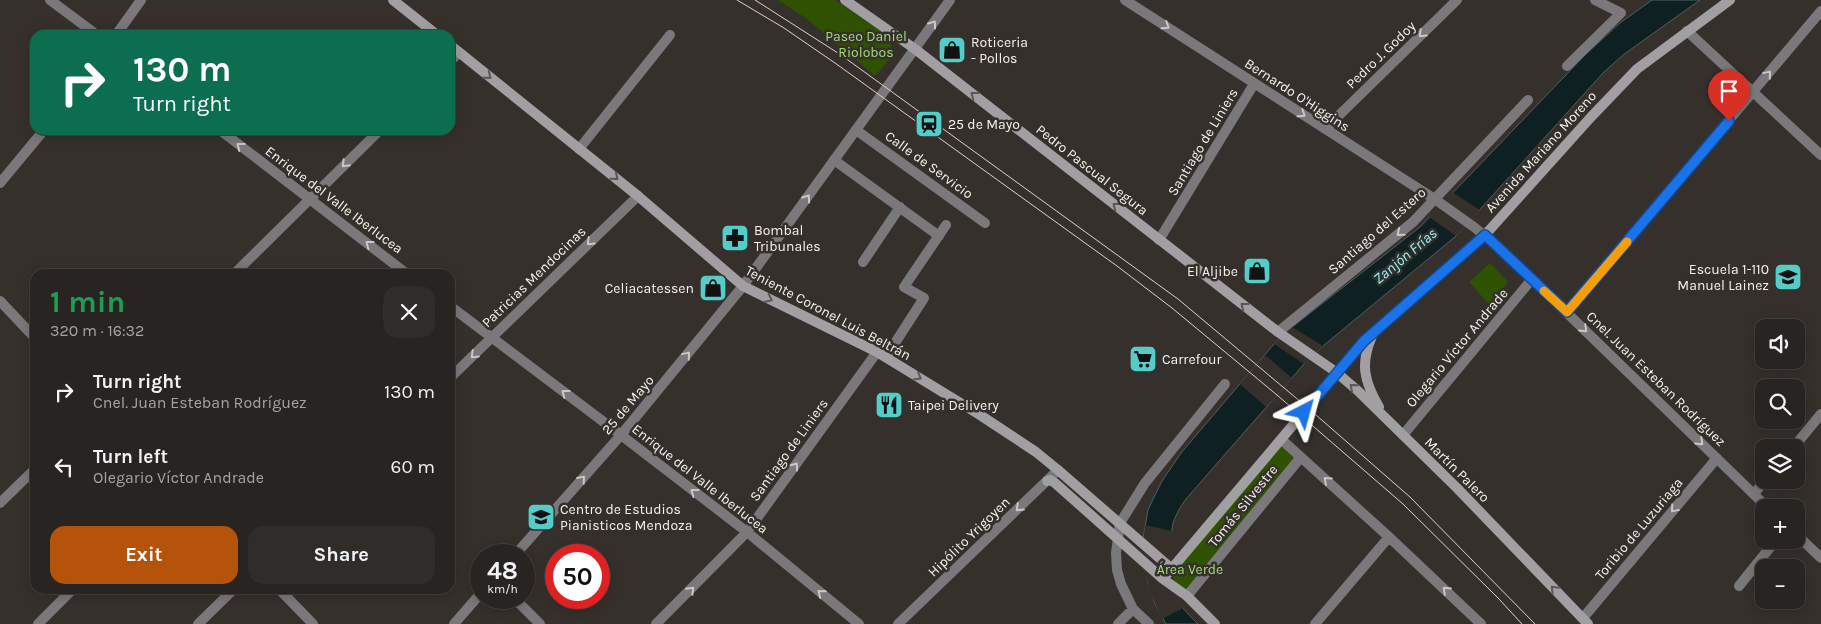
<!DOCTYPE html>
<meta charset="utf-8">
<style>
body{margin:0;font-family:Karla,sans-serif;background:#302c2a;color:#f1f3f6;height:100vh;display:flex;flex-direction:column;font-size:19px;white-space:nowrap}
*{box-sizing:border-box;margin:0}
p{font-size:16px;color:#a5a4a5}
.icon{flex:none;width:28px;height:28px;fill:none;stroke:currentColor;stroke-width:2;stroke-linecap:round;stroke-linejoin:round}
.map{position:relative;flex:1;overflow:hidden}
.sheet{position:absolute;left:30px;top:269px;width:425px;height:325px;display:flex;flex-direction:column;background:#282421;border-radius:15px;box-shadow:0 2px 12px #0003,0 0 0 1px #44413f}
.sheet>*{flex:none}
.top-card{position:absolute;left:30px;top:30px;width:425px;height:105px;border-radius:15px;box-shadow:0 2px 12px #0003,0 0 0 1px #44413f;background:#0b6e4f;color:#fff;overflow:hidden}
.buttons{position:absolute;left:1755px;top:319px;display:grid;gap:10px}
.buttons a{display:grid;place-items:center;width:50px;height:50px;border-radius:10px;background:#282421;box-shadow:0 2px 12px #0003,0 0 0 1px #44413f;font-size:25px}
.speed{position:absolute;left:470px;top:544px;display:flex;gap:10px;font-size:25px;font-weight:700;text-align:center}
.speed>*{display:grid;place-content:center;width:65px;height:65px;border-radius:50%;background:#282421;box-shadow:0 2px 12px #0003,0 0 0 1px #44413f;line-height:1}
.speed small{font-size:12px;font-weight:400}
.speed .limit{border:8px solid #d22;background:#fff;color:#111}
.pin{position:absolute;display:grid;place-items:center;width:42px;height:42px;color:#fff;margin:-51px -21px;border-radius:50% 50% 50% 0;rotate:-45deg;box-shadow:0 0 5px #0007}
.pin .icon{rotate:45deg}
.me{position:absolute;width:55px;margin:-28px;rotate:39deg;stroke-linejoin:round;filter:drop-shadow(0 0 4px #0008)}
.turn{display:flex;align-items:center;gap:18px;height:105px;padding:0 20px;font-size:22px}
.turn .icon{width:65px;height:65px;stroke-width:2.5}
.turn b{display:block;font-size:35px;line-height:42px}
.round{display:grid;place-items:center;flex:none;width:52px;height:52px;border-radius:15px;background:#302c2a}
.headline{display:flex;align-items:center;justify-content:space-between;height:85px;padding:0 20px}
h1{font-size:30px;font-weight:700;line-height:38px;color:#1e9e55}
.primary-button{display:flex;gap:10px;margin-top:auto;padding:10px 20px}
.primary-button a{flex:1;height:58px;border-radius:15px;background:#b45309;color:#fff;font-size:20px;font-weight:700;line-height:58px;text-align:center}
.primary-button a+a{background:#302c2a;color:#f1f3f6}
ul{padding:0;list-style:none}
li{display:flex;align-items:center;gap:15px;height:75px;padding:0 20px}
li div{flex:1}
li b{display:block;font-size:19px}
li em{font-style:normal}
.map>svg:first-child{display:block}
</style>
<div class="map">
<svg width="1821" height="624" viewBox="0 0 1821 624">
<rect width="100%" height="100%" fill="#35302c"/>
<path fill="#2e5200" d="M778,0H835L882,32L891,44L892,56L875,76L807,19Z
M1490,263L1508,282L1489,304L1469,282Z
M1282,440L1301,457L1187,596L1163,579Z"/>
<path fill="#0e2021" stroke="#535f5f" d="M1652,0H1700L1623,55L1603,73L1456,236L1323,346L1304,364L1186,499C1181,506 1176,514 1173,523C1169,541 1171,591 1182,607C1187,613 1193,619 1198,624H1166L1155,604L1147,580L1143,538L1148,510L1153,499L1162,481L1181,453L1274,344L1291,328L1420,227L1586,54L1620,23Z"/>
<path fill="#35302c" d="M1452,192L1480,210L1456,236L1429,217Z
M1292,327L1323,346L1304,364L1274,344Z
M1265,355L1292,378L1266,407L1240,384Z
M1145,525L1172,531V570L1178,598L1183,608L1162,619L1150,592L1144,568L1143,550Z"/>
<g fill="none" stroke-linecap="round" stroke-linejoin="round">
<path stroke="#7a787a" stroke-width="10" d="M50,0L97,35
M1125,0L1436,200L1474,227L1502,250L1768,508
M1687,31L1821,155
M450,61L459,53
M1567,66L1621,13L1595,0
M1325,129L1457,0
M220,130L407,274
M856,130L985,223
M579,149L670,35
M834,160L939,236
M1159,240L1254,84
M863,262L900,207
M234,274L380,130
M0,301L35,338
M450,306L621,435L747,532L859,624
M1567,312L1821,11
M1278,332L1413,222L1528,100
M886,357L924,298L904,287L946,225
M450,378L638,196
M1403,435L1532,279
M1282,440L1389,537L1481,624
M1793,448L1821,414
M1754,494L1765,480
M0,503L35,469
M1796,534L1821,558
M1739,586L1776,540
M279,589L313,624
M1187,596L1301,457
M514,598L540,624
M1583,618L1717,458
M38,624L73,589
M198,624L234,589
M656,624L747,532L877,352
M1118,624L1133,609
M1149,624L1133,609L1121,584L1117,570L1116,553L1120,523L1145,483L1225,384
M1315,624L1389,537"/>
<path stroke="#7a787a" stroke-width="10" d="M116,35L141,0
M0,183L44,130
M515,555L621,435L743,286L950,0
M454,624L481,593
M898,624L1058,470"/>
<path stroke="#a29fa3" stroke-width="10" d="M393,0L437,35
M845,0L915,49L1278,332L1336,372L1357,390L1457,488L1588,624
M450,45L638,196L743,286L877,352L980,415L1036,452L1058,470L1172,569
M1372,336C1360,364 1364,381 1379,407
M1047,481L1050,480L1055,483L1163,579L1187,596L1215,624
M1163,579L1364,341L1485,235L1591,117L1637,69L1730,0"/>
<path stroke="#d7d4d0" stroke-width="1" d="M737,0L784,28L835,63L1117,266L1172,308L1277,395L1403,504L1499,599L1522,624
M755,0L841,55L1178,299L1308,408L1410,497L1535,624"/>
</g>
<defs><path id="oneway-chevron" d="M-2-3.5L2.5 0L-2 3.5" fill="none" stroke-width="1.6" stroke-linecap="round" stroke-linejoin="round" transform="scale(1.25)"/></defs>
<g stroke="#cac7c6">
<use href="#oneway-chevron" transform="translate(933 24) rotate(-54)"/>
<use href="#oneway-chevron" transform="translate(1166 26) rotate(33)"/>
<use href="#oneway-chevron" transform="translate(1422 34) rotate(136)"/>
<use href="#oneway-chevron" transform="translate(1768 74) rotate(-50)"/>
<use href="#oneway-chevron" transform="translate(1302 114) rotate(33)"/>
<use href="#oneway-chevron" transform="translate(240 146) rotate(-142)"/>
<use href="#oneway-chevron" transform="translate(345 164) rotate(135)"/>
<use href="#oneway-chevron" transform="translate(807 198) rotate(-54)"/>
<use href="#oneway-chevron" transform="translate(1400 233) rotate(141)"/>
<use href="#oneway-chevron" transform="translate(590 242) rotate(136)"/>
<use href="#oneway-chevron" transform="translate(369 244) rotate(-143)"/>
<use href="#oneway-chevron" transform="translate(1584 329) rotate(44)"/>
<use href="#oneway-chevron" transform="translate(474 355) rotate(136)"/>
<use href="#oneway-chevron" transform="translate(687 355) rotate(-50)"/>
<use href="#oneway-chevron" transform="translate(565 393) rotate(-143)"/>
<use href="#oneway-chevron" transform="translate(1700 442) rotate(44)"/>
<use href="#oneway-chevron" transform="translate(795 466) rotate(-54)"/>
<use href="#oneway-chevron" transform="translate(582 479) rotate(-49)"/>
<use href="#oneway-chevron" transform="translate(1327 480) rotate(-138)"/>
<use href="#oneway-chevron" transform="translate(694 492) rotate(-143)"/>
<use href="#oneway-chevron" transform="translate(1019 508) rotate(136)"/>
<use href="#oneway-chevron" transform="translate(1674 509) rotate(130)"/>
<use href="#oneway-chevron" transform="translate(691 590) rotate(-45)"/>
<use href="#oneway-chevron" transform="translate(1446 590) rotate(-137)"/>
<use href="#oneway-chevron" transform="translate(821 593) rotate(-141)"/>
</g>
<g stroke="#5b5756">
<use href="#oneway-chevron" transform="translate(488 76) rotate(39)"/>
<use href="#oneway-chevron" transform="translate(974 95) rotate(-142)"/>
<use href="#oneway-chevron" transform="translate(615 177) rotate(39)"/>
<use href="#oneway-chevron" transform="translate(1116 206) rotate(-142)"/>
<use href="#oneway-chevron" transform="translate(769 299) rotate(26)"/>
<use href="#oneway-chevron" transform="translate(1244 306) rotate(-142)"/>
<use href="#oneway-chevron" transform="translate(918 377) rotate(31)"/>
<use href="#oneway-chevron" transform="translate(1353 387) rotate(-139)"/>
<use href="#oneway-chevron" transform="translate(1554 589) rotate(-134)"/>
</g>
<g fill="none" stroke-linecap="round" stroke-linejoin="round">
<defs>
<path id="route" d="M1304,412L1364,341L1485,235L1567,312L1729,121"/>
</defs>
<use href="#route" stroke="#114b97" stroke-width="12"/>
<use href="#route" stroke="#1a73e8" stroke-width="9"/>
<path stroke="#f59e0b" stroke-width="9" d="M1544,291L1567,312L1627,242"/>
</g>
<defs>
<symbol id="shop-square" viewBox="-11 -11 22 22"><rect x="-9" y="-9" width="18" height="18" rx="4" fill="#54cdc8" stroke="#35302c"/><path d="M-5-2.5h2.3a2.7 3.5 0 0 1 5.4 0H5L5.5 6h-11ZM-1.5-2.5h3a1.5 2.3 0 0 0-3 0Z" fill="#111"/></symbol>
<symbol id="station-square" viewBox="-11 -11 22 22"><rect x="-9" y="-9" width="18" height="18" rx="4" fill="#54cdc8" stroke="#35302c"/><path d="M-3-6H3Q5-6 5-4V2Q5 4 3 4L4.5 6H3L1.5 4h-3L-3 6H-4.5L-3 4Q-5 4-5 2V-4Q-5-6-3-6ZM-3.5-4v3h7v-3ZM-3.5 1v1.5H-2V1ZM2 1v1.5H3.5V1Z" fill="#111"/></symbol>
<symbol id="pharmacy-square" viewBox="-11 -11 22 22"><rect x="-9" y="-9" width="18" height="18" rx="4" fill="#54cdc8" stroke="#35302c"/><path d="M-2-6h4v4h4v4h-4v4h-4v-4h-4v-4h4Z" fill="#111"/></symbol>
<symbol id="school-square" viewBox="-11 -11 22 22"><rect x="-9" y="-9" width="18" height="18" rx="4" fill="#54cdc8" stroke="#35302c"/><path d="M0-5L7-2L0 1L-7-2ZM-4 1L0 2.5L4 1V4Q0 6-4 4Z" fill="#111"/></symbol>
<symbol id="supermarket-square" viewBox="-11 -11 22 22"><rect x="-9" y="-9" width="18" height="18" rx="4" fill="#54cdc8" stroke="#35302c"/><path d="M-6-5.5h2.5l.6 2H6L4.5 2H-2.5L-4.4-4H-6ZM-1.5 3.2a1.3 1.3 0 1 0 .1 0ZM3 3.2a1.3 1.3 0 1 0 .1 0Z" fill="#111"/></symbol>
<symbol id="restaurant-square" viewBox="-11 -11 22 22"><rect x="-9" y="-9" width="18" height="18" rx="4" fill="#54cdc8" stroke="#35302c"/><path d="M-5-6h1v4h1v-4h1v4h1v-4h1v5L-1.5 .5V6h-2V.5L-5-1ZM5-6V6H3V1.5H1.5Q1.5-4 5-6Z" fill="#111"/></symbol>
</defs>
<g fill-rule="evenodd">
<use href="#shop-square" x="936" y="34" width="32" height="32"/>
<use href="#station-square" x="913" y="108" width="32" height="32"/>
<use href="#pharmacy-square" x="719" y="222" width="32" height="32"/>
<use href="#shop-square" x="1241" y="255" width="32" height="32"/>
<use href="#school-square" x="1772" y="261" width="32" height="32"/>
<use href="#shop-square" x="697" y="272" width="32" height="32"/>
<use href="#supermarket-square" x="1127" y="343" width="32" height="32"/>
<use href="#restaurant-square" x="873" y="389" width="32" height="32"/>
<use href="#school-square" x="525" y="501" width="32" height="32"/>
</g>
<g text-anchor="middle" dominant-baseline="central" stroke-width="5" stroke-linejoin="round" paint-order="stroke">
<g font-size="14" fill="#a2dc72" stroke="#35302c">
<text x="866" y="36">Paseo Daniel<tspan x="866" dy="16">Riolobos</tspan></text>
<text x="1190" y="569">Área Verde</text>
</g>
<g font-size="14" fill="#f5f2ef" stroke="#35302c" text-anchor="start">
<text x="971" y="42">Roticeria<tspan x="971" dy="16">- Pollos</tspan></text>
<text x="948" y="124">25 de Mayo</text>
<text x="754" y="230">Bombal<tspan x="754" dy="16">Tribunales</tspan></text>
<text x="1769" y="269" text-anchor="end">Escuela 1-110<tspan x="1769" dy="16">Manuel Lainez</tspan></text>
<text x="1238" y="271" text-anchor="end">El Aljibe</text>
<text x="694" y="288" text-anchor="end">Celiacatessen</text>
<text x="1162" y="359">Carrefour</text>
<text x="908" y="405">Taipei Delivery</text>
<text x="560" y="509">Centro de Estudios<tspan x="560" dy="16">Pianisticos Mendoza</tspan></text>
</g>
<g font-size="14" fill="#f5f2ef" stroke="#35302c">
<text transform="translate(1381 55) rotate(-44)">Pedro J. Godoy</text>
<text transform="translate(1297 95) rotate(33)">Bernardo O'Higgins</text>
<text transform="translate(1203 142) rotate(-59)">Santiago de Liniers</text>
<text transform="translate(1541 152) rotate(-48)">Avenida Mariano Moreno</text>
<text transform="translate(929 165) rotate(36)">Calle de Servicio</text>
<text transform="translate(1092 170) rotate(38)">Pedro Pascual Segura</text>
<text transform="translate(334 200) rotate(37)">Enrique del Valle Iberlucea</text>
<text transform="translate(1377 231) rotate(-41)">Santiago del Estero</text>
<text transform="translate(534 277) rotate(-44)">Patricias Mendocinas</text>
<text transform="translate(828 313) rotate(28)">Teniente Coronel Luis Beltrán</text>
<text transform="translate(1457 348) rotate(-50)">Olegario Víctor Andrade</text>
<text transform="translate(1656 379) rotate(44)">Cnel. Juan Esteban Rodríguez</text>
<text transform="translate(628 405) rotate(-50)">25 de Mayo</text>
<text transform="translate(789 450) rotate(-54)">Santiago de Liniers</text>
<text transform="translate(1457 470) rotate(45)">Martín Palero</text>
<text transform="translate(700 479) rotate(38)">Enrique del Valle Iberlucea</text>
<text transform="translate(1243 506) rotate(-51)">Tomás Silvestre</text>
<text transform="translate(1639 529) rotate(-50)">Toribio de Luzuriaga</text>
<text transform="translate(969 537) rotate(-44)">Hipólito Yrigoyen</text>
</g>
<g font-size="15" font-style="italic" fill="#96f4fb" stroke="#35302c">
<text transform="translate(1405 256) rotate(-40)">Zanjón Frías</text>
</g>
</g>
</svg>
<div class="buttons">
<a><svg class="icon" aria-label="sound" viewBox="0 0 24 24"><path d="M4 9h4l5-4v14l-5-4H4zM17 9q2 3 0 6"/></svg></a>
<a><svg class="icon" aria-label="search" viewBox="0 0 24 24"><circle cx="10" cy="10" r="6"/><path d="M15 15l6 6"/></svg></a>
<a><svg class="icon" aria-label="layers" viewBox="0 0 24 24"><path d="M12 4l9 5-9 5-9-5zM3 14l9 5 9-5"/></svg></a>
<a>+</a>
<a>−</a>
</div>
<div class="speed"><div>48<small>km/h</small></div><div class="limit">50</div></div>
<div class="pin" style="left:1729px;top:121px;background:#d93025"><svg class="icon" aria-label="arrive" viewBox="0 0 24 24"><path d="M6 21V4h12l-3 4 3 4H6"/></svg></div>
<svg class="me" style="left:1304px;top:412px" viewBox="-20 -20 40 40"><path d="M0-17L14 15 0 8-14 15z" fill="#1a73e8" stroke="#fff" stroke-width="4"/></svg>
<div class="top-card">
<div class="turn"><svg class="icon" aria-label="right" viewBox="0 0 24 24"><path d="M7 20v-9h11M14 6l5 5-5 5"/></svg><div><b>130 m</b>Turn right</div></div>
</div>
<section class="sheet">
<div class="headline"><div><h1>1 min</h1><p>320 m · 16:32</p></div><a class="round"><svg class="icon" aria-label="close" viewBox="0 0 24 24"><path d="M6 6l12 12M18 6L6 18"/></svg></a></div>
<ul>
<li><svg class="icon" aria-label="right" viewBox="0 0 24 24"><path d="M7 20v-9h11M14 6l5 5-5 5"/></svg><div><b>Turn right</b><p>Cnel. Juan Esteban Rodríguez</p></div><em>130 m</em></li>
<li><svg class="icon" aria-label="left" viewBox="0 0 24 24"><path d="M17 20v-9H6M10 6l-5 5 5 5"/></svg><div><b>Turn left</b><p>Olegario Víctor Andrade</p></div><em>60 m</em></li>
</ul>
<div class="primary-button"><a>Exit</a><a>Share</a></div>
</section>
</div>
